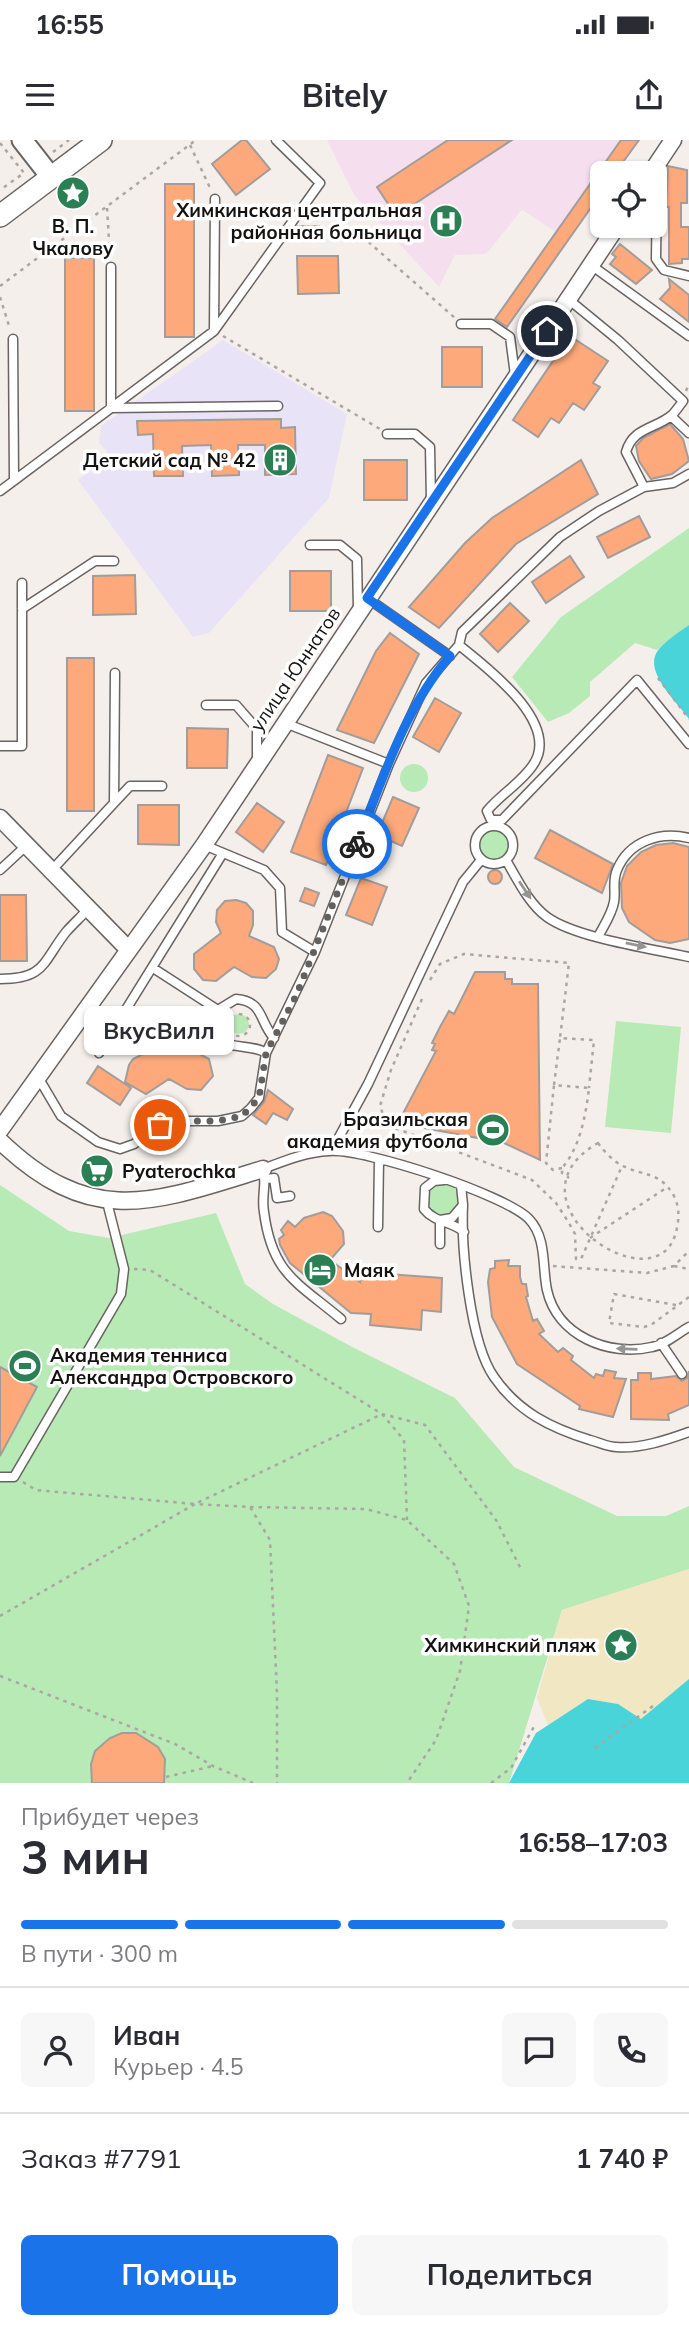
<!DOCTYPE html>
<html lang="ru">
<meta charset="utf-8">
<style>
body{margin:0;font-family:Mulish,sans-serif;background:#f7f7f7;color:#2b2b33;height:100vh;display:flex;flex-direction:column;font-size:26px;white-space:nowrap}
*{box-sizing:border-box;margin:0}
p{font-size:23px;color:#7c7c81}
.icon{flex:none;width:38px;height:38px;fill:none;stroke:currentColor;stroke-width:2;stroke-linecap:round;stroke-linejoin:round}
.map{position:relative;height:1643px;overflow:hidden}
.drawer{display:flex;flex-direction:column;background:#fff;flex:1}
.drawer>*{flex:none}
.buttons{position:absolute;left:590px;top:21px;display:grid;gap:14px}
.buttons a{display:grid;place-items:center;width:77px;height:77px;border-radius:10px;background:#fff;box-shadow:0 2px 5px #0004;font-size:35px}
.pin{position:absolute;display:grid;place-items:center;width:60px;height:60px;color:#fff;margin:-30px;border:4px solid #fff;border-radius:50%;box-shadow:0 2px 7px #0007}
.courier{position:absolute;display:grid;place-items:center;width:70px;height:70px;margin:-35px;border:5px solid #1a73e8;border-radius:50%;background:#fff;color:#222;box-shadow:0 2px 9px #0007}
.bubble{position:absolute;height:49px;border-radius:10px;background:#fff;box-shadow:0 2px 5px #0004;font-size:23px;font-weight:700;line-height:49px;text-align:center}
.overview em{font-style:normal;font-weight:700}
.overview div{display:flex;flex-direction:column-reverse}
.overview{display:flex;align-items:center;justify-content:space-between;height:119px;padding:0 21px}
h1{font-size:46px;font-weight:700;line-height:52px}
.bar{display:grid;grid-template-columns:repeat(4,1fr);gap:10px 7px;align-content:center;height:84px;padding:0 21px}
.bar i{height:9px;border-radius:5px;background:#e1e1e2}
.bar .on{background:#1a73e8}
.bar p{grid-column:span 4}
.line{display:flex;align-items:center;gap:18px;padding:0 21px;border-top:2px solid #e1e1e2}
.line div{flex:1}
.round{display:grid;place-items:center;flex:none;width:74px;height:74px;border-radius:10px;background:#f7f7f7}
.button{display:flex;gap:14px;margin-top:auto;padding:14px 21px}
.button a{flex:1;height:80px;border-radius:10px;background:#1a73e8;color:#fff;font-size:28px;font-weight:700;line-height:80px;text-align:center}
.button a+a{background:#f7f7f7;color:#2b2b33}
.status{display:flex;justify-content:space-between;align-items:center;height:49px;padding:0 35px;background:#fff;direction:ltr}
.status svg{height:19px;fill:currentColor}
header{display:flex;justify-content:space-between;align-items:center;height:91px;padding:0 21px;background:#fff;font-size:32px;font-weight:700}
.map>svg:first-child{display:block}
.education{fill:#e9e3f8}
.medical{fill:#f5dfee}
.green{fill:#b8eab5}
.sand{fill:#f1e7c2}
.water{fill:#49d4d9}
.building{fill:#fda97b;stroke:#a29d9a;stroke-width:2}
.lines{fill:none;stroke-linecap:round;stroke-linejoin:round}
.service-casing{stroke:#696462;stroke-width:11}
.minor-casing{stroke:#696462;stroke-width:19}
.tertiary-casing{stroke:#696462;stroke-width:23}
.secondary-casing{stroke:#696462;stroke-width:24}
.path{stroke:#aaa6a3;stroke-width:2.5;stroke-dasharray:3.5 5;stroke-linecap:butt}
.service{stroke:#fff;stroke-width:8}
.minor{stroke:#fff;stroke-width:16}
.tertiary{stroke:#fff;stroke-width:19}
.secondary{stroke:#fff;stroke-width:21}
.oneway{fill:#969594}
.done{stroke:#63605e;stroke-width:7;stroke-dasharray:0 12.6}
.route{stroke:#1a73e8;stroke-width:9}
.labels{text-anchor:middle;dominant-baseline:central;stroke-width:7;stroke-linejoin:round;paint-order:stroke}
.poi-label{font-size:19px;font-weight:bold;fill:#151312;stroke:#fff;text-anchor:end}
.street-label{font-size:19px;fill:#151312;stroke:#fff}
</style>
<div class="status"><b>16:55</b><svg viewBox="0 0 49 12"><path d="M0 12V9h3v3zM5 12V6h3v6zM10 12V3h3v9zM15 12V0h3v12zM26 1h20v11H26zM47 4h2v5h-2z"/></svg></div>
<header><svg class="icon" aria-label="menu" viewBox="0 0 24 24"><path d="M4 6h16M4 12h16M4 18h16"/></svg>Bitely<svg class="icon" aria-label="share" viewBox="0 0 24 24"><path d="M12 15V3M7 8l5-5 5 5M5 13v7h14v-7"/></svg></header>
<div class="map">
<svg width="689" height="1643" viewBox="0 0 689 1643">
<rect width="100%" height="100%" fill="#f5efec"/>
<path class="education" d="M223 200 347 274 329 358 209 493 193 497 78 340 110 315 99 303 101 286Z"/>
<path class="medical" d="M327 0H621L556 92 522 70 486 114 455 115 439 147 354 55Z"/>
<path class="green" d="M689 388V485L657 510 635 503 590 542V556L569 573 548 582 512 537 561 477Z
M400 638a14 14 0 1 1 28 0a14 14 0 1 1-28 0Z
M478 705a16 16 0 1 1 32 0a16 16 0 1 1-32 0Z
M229 884a10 10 0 1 1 20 0a10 10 0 1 1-20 0Z
M616 881 681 887 671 993 605 987Z
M427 1059a16 16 0 1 1 32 0a16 16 0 1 1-32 0Z
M0 1045 69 1091 109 1098 216 1073 245 1144 273 1164 356 1209 455 1258 514 1327 617 1376H666L689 1366V1429L562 1470 509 1643H0Z"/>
<path class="sand" d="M689 1429V1539L641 1579 618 1564 588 1559 548 1585 537 1558 562 1470Z"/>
<path class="water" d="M689 485V579C677 562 641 530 659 509 667 500 679 492 689 485Z
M689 1539V1643H509L536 1593 588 1559 618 1564 641 1579Z"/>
<path class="building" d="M242 0H246L270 29 236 55 212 24Z
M448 0H512L396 76 377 47Z
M621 0H639L615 33H602V52L507 187 495 179Z
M668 26 687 30V63H681V87H689V119H682V123L669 124V67H666Z
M165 44H194V197H165Z
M620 104 652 130 636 144 610 124 616 117 612 114Z
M297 116H338L339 153 298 154Z
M65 118H94V271H65Z
M669 139 689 155V182L660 159 670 148Z
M570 196 608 221 593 243 600 247 584 270 573 263 559 283 551 278 538 297 513 280Z
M442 207H482V247H442Z
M281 279V288L295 287 296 334 265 335V305H238L239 335 212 336 211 305 182 306 183 336H154L153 294 138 295 137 281Z
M670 284 683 299 689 321 672 334 651 339 639 321 636 306 643 298Z
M364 320H407V360H364Z
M581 320 598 354 516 404 439 488 409 467 465 403 492 378Z
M639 376 650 397 608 418 597 397Z
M570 416 584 437 546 463 532 442Z
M290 431H331V471H290Z
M135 435 136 474 93 475V436Z
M510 463 529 481 498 512 480 494Z
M390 493 419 514 374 603 337 590 376 511Z
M67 518H94V671H67Z
M435 558 461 573 439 612 413 597Z
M187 588 228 589 227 628H187Z
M328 615 363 628 326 725 291 712Z
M393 657 419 668 402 706 377 695Z
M257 663 284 682 263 712 236 692Z
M138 665H179V705L138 704Z
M550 690 613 724 602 753 535 718Z
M673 703 689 707V799L670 803 655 800 629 782 622 768 621 743 627 726 641 712 656 705Z
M488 737a7 7 0 1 1 14 0a7 7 0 1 1-14 0Z
M361 738 387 747 372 785 346 775Z
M305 748 319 753 314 766 300 761Z
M0 755H26L27 821H0Z
M236 760 246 763 253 771V785L249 796 274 807 279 819 276 829 266 838 252 837 234 827 216 841 203 840 194 829V814L221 793 216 782 217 770 225 761Z
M475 832H505V839H512V844H538L540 1020 504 1003 398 983 436 911 432 910 435 904 432 903 440 887 449 871 454 874Z
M170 871 186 879 189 892 184 906 209 919 213 936 201 950 187 949 169 939 146 954 125 942 129 925 133 919 157 907 151 885 156 877Z
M98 926 131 948 120 965 87 943Z
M268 950 293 969 287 980 273 973 266 984 253 975 264 962Z
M323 1072 332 1076 343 1091 344 1104 330 1120 360 1142V1132L442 1138 441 1172 422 1170 421 1190 370 1185 371 1174 351 1173 290 1123 280 1105 279 1099 284 1095 281 1090 288 1081 295 1087 304 1078Z
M509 1120 508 1126H520V1137L522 1144H526L528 1156 526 1157 533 1181 537 1179 544 1191 539 1194 558 1212 563 1208 573 1216 571 1220 594 1238 596 1234 603 1236 605 1230 616 1232 614 1238 626 1239 613 1277 579 1269 580 1266 517 1224 492 1177 488 1142 490 1129 495 1128V1121Z
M0 1227 37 1247 0 1316Z
M689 1231V1265L668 1274 669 1280 631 1279V1240H638V1233H651V1239L676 1236 682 1241 688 1237Z
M122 1593H136L158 1607 165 1619 164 1643H92L91 1624 95 1611 110 1598Z"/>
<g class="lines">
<defs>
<path id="service" d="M657 48 656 119 664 130 689 136
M286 91H319
M591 125 689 196
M111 127V268L278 266
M568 159 618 200 683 261C680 265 676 271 672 275 656 289 633 287 626 312L644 347 673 343 689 334
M461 184H491L510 197 515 235
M214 191 320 43 276 0
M13 199 14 340
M671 276 689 293
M387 294H415L430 307 431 361
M0 351 214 191 215 59
M310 405H340L357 419 358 469
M367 458 450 516
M22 469 95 421H114
M459 505C486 527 562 583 533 625 522 642 500 655 487 671L491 680H502L637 540 689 604
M206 565H236L257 589V622
M285 583 389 624
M0 606H22V443
M114 663 130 646H162
M475 705a19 19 0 1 1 38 0a19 19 0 1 1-38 0Z
M204 705 264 730 280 748 282 792 315 812
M506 720C517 739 529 764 547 777 576 798 653 809 689 817
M0 730 27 705
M52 730 114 663 115 533
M598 797C603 787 612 774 614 762 616 752 612 741 617 730 629 701 660 691 689 698
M153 828 218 870
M0 839C45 839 42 823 66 792 73 784 82 776 89 768
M99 913 223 713
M266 913C248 900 199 917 218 870L236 859C264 861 259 882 274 898
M38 937 61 976 98 1002 120 1009 134 1004 160 985 179 981H218L242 976 251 968 259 958 266 913 315 812 389 624 426 543 459 505 462 492 560 397 599 371 644 347
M332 1010 368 944 463 742 481 720
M266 1039 274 1038 277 1058 290 1056
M444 1040 434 1041 425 1048 424 1069C435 1083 452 1081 464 1092
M463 1065C461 1107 470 1203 494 1237 518 1272 551 1288 590 1300 598 1302 608 1307 616 1307 640 1309 667 1300 689 1292
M378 1087 379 1019
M440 1104V1080L452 1078 463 1065 461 1045
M341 1179C297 1142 272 1134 264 1072 261 1057 267 1044 263 1029 284 1021 306 1012 329 1011 364 1008 506 1055 529 1079 547 1098 542 1127 547 1150 557 1196 609 1217 652 1207 665 1205 678 1193 689 1187
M661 1203 682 1234
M0 1337H14L121 1154 124 1129 107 1062"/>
<path id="minor" d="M651 33 673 0
M0 678 129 810
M0 990 204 705 617 86
M0 1001C92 1089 153 1063 263 1029"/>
<path id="tertiary" d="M22 0 51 37"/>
<path id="secondary" d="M0 76 101 0"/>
</defs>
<use href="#service" class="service-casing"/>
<use href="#minor" class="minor-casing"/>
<use href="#tertiary" class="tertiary-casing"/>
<use href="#secondary" class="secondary-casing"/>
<path class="path" d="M0 3 24 33 0 50
M190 5 211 50
M53 12 69 0
M107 68 110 117
M330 91H356L455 178
M0 146 196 0
M0 157 10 189
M223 196 380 289
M686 251 689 244
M658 538 689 579
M430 840 440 824 464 814 569 823 560 898
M422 859 391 930 380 966 387 985 532 1040 556 1063 569 1083 575 1094 576 1119H581L622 1026
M228 885a11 11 0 1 1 22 0a11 11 0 1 1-22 0Z
M554 945 560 898 594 900 589 948
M598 1003C604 1011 612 1020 621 1025 643 1037 659 1030 674 1056 680 1068 679 1080 676 1092 657 1169 497 1061 598 1003Z
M562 1028 553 1030 546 1023 554 945 589 948C586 974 580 1008 562 1028V1033L569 1038
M590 1098 666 1048
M553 1126 647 1133 674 1126 689 1111
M674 1126 689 1129
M134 1129 150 1130 382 1274 425 1285 496 1380 521 1429
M676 1165 614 1154 609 1183 644 1187 651 1185 689 1157
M23 1342 36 1350 195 1364 382 1274 404 1300 407 1380
M250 1367 366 1369 407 1380 454 1424 469 1466 460 1531 436 1600 407 1643
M0 1476 195 1364 250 1367 270 1400 277 1554V1643
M0 1536 175 1604 213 1626 253 1643
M595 1608 653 1566
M166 1637 213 1626
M491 1643 511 1628 536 1583"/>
<use href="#service" class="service"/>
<use href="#minor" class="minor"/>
<use href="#tertiary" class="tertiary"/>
<use href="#secondary" class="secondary"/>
</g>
<defs><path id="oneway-solid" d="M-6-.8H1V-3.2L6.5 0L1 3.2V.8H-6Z" transform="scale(1.75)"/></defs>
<g class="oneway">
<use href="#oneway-solid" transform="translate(525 750) rotate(56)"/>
<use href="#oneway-solid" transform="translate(636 805) rotate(12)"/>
<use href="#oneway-solid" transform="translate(627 1209) rotate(-178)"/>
</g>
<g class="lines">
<path class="done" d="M160 985 179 981H218L242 976 259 958 266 913 296 856 357 704"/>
<path class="route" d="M357 704C383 639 404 569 450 516L367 458 547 191"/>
</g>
<defs>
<symbol id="sight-disc" viewBox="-11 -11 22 22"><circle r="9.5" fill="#2a8054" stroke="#fff"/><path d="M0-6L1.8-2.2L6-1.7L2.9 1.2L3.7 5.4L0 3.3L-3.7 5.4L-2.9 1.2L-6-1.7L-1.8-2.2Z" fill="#fff"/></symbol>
<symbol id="hospital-disc" viewBox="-11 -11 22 22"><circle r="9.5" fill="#2a8054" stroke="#fff"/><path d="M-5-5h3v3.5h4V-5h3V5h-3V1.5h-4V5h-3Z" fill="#fff"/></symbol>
<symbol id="building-disc" viewBox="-11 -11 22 22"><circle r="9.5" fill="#2a8054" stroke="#fff"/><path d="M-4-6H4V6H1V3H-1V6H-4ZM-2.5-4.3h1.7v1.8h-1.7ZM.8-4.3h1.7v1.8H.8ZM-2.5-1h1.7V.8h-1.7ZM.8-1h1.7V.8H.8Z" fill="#fff"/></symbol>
<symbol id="stadium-disc" viewBox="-11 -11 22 22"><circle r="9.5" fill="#2a8054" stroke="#fff"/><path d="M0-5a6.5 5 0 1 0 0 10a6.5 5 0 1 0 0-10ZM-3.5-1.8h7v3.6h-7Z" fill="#fff"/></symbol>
<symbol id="supermarket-disc" viewBox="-11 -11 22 22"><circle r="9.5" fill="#2a8054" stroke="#fff"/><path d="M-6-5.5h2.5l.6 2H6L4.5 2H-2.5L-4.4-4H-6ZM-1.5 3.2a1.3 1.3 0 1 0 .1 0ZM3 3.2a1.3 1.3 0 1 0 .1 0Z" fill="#fff"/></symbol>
<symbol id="hotel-disc" viewBox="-11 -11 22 22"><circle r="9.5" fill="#2a8054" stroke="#fff"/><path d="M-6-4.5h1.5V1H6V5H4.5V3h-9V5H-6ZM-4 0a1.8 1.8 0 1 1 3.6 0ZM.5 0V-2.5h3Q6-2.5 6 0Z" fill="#fff"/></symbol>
</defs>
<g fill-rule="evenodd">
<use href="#sight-disc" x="54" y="34" width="38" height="38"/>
<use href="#hospital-disc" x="427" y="62" width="38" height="38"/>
<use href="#building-disc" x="261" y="301" width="38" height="38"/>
<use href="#stadium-disc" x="474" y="971" width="38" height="38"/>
<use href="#supermarket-disc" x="78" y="1012" width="38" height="38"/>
<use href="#hotel-disc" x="301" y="1111" width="38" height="38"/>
<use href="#stadium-disc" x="6" y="1207" width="38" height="38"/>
<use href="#sight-disc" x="602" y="1486" width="38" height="38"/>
</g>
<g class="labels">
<g class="poi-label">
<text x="422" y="70">Химкинская центральная<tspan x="422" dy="22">районная больница</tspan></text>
<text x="73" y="86" text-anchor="middle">В. П.<tspan x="73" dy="22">Чкалову</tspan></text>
<text x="256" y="320">Детский сад № 42</text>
<text x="468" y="979">Бразильская<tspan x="468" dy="22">академия футбола</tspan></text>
<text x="122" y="1031" text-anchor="start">Pyaterochka</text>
<text x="344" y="1130" text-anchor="start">Маяк</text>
<text x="50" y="1215" text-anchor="start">Академия тенниса<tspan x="50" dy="22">Александра Островского</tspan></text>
<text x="596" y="1505">Химкинский пляж</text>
</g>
<g class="street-label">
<text transform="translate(295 529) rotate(-56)">улица Юннатов</text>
</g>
</g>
</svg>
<div class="buttons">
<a><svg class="icon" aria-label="locate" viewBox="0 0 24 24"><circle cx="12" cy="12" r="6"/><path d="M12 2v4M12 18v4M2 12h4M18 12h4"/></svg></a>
</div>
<div class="pin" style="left:160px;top:985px;background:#ea580c"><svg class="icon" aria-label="bag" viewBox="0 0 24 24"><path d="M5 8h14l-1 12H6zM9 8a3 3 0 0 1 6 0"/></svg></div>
<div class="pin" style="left:547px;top:191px;background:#1f2937"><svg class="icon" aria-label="home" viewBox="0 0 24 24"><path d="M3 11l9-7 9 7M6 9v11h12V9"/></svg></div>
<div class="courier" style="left:357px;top:704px"><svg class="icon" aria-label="bike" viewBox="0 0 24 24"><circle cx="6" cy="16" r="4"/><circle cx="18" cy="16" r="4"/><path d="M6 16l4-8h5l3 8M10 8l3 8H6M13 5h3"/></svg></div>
<div class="bubble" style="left:84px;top:866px;width:150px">ВкусВилл</div>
</div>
<section class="drawer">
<div class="overview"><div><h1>3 мин</h1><p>Прибудет через</p></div><em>16:58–17:03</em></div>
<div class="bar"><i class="on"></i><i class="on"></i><i class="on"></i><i></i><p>В пути · 300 m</p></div>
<div class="line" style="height:126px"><a class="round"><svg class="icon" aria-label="person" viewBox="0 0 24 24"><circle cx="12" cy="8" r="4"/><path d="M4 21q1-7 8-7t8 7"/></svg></a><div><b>Иван</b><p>Курьер · 4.5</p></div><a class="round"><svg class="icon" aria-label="chat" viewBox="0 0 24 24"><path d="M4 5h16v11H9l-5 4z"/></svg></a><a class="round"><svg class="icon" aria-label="phone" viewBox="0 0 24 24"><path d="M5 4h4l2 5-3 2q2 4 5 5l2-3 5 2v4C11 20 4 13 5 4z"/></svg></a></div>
<div class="line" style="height:91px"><div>Заказ #7791</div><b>1 740 ₽</b></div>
<div class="button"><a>Помощь</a><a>Поделиться</a></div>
</section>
